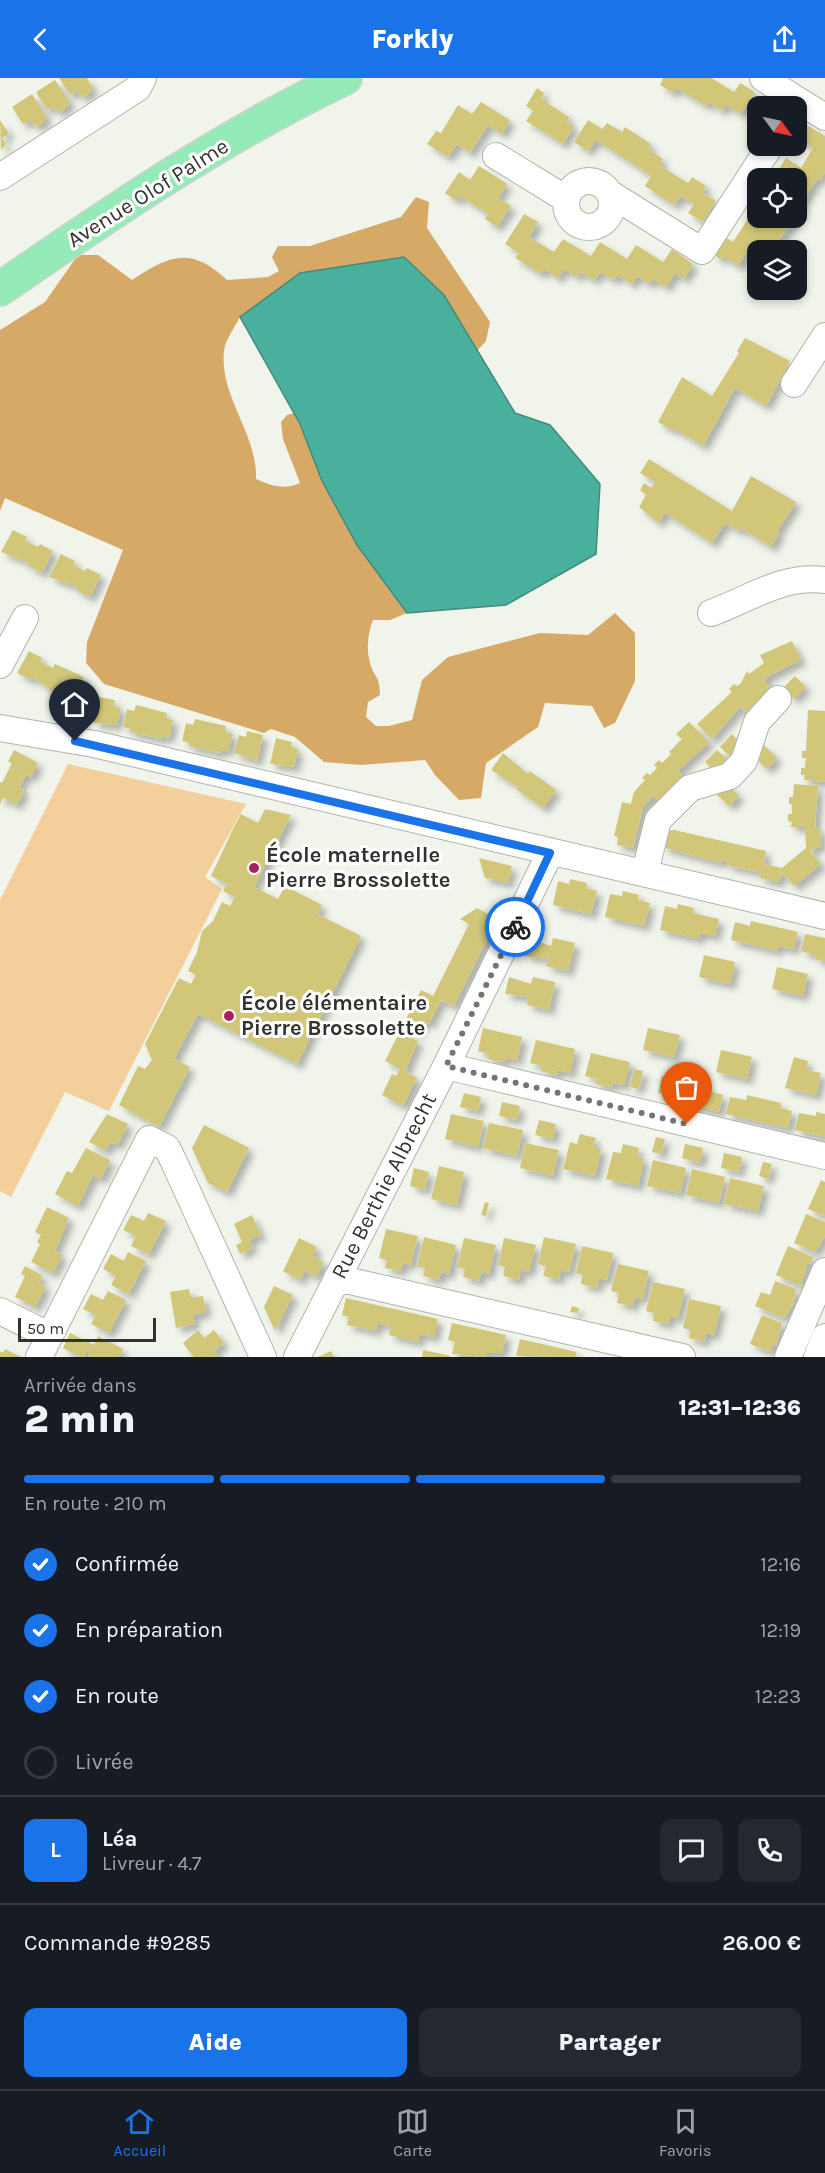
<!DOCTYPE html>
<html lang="fr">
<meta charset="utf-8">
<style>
body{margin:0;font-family:Karla,sans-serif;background:#242831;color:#f1f3f6;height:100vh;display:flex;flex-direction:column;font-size:22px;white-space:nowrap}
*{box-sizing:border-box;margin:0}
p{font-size:20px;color:#9ea1a6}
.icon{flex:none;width:33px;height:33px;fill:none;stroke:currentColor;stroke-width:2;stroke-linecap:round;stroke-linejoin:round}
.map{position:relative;height:1279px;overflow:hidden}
.panel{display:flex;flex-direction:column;background:#171b24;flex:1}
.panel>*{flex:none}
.needle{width:39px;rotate:123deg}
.tools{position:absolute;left:747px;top:18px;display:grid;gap:12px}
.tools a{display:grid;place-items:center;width:60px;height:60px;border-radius:12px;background:#171b24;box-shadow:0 3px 9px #0003;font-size:30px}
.scale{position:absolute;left:18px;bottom:15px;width:138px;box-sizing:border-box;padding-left:6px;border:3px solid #31332f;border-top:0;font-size:16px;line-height:21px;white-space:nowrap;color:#31332f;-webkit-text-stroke:4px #fff;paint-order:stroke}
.pin{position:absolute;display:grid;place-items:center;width:51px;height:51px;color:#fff;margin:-62px -26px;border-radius:50% 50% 50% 0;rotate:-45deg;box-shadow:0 0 6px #0007}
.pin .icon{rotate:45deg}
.courier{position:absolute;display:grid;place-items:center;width:60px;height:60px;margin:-30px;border:4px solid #1a73e8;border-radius:50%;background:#fff;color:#222;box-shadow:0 2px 8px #0007}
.headline em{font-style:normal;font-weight:800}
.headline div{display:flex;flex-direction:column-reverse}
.headline{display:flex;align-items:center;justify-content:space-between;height:102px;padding:0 24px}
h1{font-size:39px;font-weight:800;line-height:45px}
.bar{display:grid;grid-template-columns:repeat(4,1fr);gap:9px 6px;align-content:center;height:72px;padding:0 24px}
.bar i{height:8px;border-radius:4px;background:#363941}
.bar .selected{background:#1a73e8}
.bar p{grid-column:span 4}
.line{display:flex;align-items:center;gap:15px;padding:0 24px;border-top:2px solid #363941}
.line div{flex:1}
.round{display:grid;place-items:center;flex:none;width:63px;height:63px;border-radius:12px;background:#242831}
ol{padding:0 24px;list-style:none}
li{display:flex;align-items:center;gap:18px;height:66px}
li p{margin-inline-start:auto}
li .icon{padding:6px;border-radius:50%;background:#1a73e8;color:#fff;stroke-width:4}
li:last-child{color:#9ea1a6}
li i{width:33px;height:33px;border:3px solid #363941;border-radius:50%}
.cta{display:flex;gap:12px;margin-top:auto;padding:12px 24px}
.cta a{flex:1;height:69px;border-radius:12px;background:#1a73e8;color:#fff;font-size:24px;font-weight:800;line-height:69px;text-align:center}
.cta a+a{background:#242831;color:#f1f3f6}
header{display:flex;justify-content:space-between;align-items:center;height:78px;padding:0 24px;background:#1a73e8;color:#fff;font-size:27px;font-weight:800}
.dock{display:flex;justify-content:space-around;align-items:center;height:84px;border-top:2px solid #363941;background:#171b24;font-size:16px;color:#9ea1a6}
.dock a{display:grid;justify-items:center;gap:3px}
.dock .selected{color:#1a73e8}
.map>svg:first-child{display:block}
.green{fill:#f3cf9c}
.forest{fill:#d7a966}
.water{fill:#49b09d;stroke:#428a7c;stroke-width:1.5}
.building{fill:#d2c779;filter:url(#shadow)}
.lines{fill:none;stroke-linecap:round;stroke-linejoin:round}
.minor-casing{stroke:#b0b4ab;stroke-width:28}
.major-casing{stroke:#d2d2d1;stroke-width:36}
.minor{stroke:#fff;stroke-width:26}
.major{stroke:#95ebb7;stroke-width:33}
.done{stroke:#747771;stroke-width:6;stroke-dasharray:0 10.8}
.route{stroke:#1a73e8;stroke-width:8}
.poi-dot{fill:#aa1f61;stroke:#fff;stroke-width:2}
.labels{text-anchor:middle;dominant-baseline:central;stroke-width:6;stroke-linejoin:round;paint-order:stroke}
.street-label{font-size:22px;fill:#31332f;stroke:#fff}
.poi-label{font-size:22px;font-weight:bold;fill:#31332f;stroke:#fff;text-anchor:start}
</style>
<header><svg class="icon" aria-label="back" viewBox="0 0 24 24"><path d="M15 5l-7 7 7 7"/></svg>Forkly<svg class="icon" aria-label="share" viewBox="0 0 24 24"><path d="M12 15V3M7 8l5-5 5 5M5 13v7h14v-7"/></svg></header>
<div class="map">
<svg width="825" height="1279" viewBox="0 0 825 1279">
<defs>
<filter id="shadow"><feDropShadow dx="5.5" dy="5.5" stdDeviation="3" flood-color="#0004"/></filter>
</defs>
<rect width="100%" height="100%" fill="#f0f4eb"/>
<path class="green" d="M68 686 246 726 205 799 222 811 109 1033 65 1014 11 1119 0 1113V822Z"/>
<path class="forest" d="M416 119 429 124 427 150 490 244 486 263 477 273 444 217 240 239C235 249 225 262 224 273 219 318 258 357 256 401 271 408 285 412 300 405L283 361 281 344 287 337 294 335 358 468 407 535 390 542H373C368 554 366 571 370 585 374 600 380 597 380 617L368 624 366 639 376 648H389L412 642 422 602 448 579 540 555 588 557 615 535 635 555V603L615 645 604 650 592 628 545 625 538 649 486 685 481 720 459 722 435 697 425 682 361 687 324 684 295 659 271 651 264 655 104 606 86 585 87 564 123 472 5 420 0 433V252L45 224 78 177H98L132 202C170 177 191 168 227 202L268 199 279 193 272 179 278 168H310L401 139Z"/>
<path class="water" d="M404 179 444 217 515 335 550 347 600 406 596 476 506 527 407 535 357 467 322 403 300 346 240 239 300 195Z"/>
<path class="building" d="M59 0H87L93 11 85 19 83 17 80 19 77 13 70 17Z
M663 0H711L734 14 740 5 755 14 741 36 726 27 722 33 709 24 706 28 677 10 673 15 660 7Z
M55 2 70 25 62 34 60 32 57 34 53 28 47 32 36 14Z
M537 10 544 15 541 21 569 39 567 44 574 48 563 66 526 43 533 33 526 28Z
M32 16 47 40 38 49 36 46 34 48 30 42 23 46 12 29Z
M481 24 510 42 502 56 488 47 470 75 457 66 448 79 427 66 436 53 441 55 458 27 472 36Z
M0 42 9 56 2 60 6 66 1 72Z
M588 42 602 51 607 45 622 54 625 49 651 66 648 71 663 81 659 87 688 105 692 99 706 108 703 115 716 123 703 144 688 135 694 126 681 118 674 127 645 108 651 98 596 62 588 73 574 64Z
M807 47 825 58V94L820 102 817 101 800 128 803 130 796 139V100H773L786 80 801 90 813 70 798 60Z
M479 88 507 106 498 120 511 128 497 149 485 141 488 136 460 118 457 123 445 115 459 94 470 102Z
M758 125V140H796L774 169 780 172H758V179L748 173 738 188 723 178 721 182 712 175 723 158 733 164Z
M524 136 538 144 529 159 554 174 563 161 591 178 600 164 627 181 636 167 663 184 672 171 693 186 684 201 675 195 666 209 653 201 649 206 637 198 632 206 617 197 613 202 600 194 594 202 580 194 577 199 564 191 558 200 544 191 541 196 515 180 519 175 505 166Z
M745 260 790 283 766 328 735 310 703 368 673 350 672 352 658 344 682 299 712 318 739 275 737 273Z
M649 381 732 433 751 398 796 424 777 454 779 456 771 469 740 450 739 453 725 445 712 465 665 435 658 445 639 429 646 417 640 412 644 405 651 410 655 404 640 395Z
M13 452 27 459 25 463 38 469 40 466 53 473 42 495 28 488 29 485 1 474Z
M61 476 75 483 73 487 85 493 87 490 101 497 90 519 76 512 77 509 49 499Z
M792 563 801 582 770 597 764 603 770 609 746 634 740 629 712 661 697 646 732 614 729 611 734 606 737 608 741 605 747 593 749 596 764 585 760 577Z
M29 573 42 580 40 584 53 590 55 586 84 599 81 604 88 607 80 624 73 620 72 623 57 616 66 597 56 615 32 599 31 602 17 595Z
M795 598 806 609 794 621 783 610Z
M99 619 115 622 113 628 121 630 117 647 93 645Z
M136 627 167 635 166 640 173 642 169 660 162 658 161 661 157 660 130 654 131 651 123 649 127 631 134 633Z
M808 632 825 633V704L804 702 805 697H801V690H805L806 680H802V673H806Z
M195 641 226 648 225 654 233 656 228 673 221 672 220 675 189 668 190 665 182 663 186 645 193 647Z
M689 644 709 664 678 693 683 698 658 723 653 718 643 729 633 770 617 767 618 759 614 758 622 724 631 726 634 714 645 702 642 700 647 695 650 697 657 690 654 687 659 682 662 685 671 676 669 674 682 661 676 656Z
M247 653 263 657 257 683 234 675 239 657 246 659Z
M732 656 743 667 731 679 720 669Z
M276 660 292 664 291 669 298 671 294 689 270 686Z
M764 667 777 680 767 691 754 678Z
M14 672 38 685 31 699 26 697 19 710 24 712 17 727 3 720 0 726V704L2 705 12 685 8 684Z
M717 672 728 682 715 695 705 684Z
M503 675 528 696 530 693 556 712 543 730 516 711 518 709 491 692Z
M727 705 739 718 729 728 716 716Z
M794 706 818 708 815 750H820L821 768 810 772 821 786 794 808 783 795 778 804 760 800 761 795 727 787 728 784 721 782 720 785 662 769 666 753 674 752 766 773 764 786 782 790 806 770 805 749H791L792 744 788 743V736H792V726H789V719H793Z
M265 731 291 737 254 809 278 821 285 808 322 827 317 836 361 858 297 986 198 936 174 981 190 989 159 1049 119 1027 138 988 145 991 152 982 145 966 179 900 191 906 196 897 188 893 197 874 202 853 213 843 222 824 230 828 235 819 223 813 227 806 211 798 233 751 241 736 258 745Z
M479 780 512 788 508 805 485 800Z
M570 801 587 805 586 810 597 813 591 836 553 827 558 803 569 806Z
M623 813 639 817 638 822 650 825 644 848 605 839 610 816 622 818Z
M678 826 694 830 693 835 719 841 715 858 700 855 699 861 660 852 665 828 677 831Z
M477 830 497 841 454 928 441 922 429 946 424 943 417 955 403 947 421 912 433 918 469 846 460 841Z
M751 843 798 854 794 871 778 868 777 873 731 862 735 844 750 848Z
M805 856 825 860V884L815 881 816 877 801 873Z
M528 860 551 868 553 860 575 865 568 893 546 888 548 881 525 878Z
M704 877 735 884 730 906 699 899Z
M777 889 808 896 803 918 772 911Z
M509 899 531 906 533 899 555 904 549 932 527 927 528 919 505 916Z
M483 950 522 959 517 982 506 980 504 984 496 983 488 981 489 976 478 973Z
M648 950 680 957 674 979 643 972Z
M400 953 418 963 405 993 417 1000 403 1028 382 1017 392 996 396 998 400 991 385 983Z
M536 962 575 971 570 995 558 992 557 997 541 993 542 988 530 985Z
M721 972 752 979 747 1001 716 994Z
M591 975 630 984 624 1007 613 1005 612 1009 595 1006 597 1001 585 998Z
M794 979 808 983 806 992 821 995 816 1017 785 1010Z
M634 991 643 993 639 1011 630 1009Z
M662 998 709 1009 708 1013 723 1017 719 1034 672 1023 674 1019 658 1015Z
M464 1015 481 1019 478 1033 460 1029Z
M747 1017 781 1025 780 1030 792 1033 788 1050 726 1036 730 1019 746 1022Z
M502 1024 520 1028 517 1042 499 1038Z
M816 1034 825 1036V1059L795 1052 799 1035 816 1038Z
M107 1036 128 1046 117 1067 110 1064 106 1073 89 1064Z
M451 1036 484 1043 478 1069 445 1061Z
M539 1042 556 1046 553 1061 535 1057Z
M489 1045 523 1052 517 1078 483 1070Z
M204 1047 249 1070 227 1114 208 1105 192 1070Z
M580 1056 596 1060 593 1069 601 1071 595 1098 563 1091 570 1064 577 1066Z
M656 1059 665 1061 661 1076 652 1074Z
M525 1065 559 1072 553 1098 520 1090Z
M623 1066 639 1070 637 1079 644 1081 638 1108 606 1101 613 1074 621 1075Z
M685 1066 703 1070 700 1085 682 1080Z
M86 1070 110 1082 101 1101 93 1097 78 1128 55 1116 67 1093 72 1095Z
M724 1075 742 1079 739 1094 721 1090Z
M653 1082 686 1090 680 1115 647 1108Z
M763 1084 772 1086 768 1101 759 1098Z
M439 1088 464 1094 457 1127 431 1121Z
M414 1090 429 1094 425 1112 410 1108Z
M692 1091 725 1099 719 1125 686 1117Z
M730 1100 764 1108 758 1133 724 1126Z
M821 1102 825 1104V1138L808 1131Z
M485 1124 489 1125 486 1138 481 1137Z
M47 1129 69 1140 55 1173 62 1177 53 1195 31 1184 40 1166 37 1164 41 1157 35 1154Z
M148 1135 166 1143 149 1176 131 1168 136 1158 123 1152 131 1137 144 1143Z
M806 1136 825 1144V1158L815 1174 794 1165Z
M252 1137 261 1157 249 1162 253 1170 240 1176 236 1167 242 1164 234 1146Z
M386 1151 418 1158 411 1187 403 1185 401 1193 385 1190 387 1182 379 1180Z
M424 1159 456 1167 449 1196 441 1194 439 1202 423 1198 425 1190 417 1189Z
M544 1159 576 1166 569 1194 561 1192 559 1201 543 1198 546 1188 538 1186Z
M299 1160 317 1169 313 1178 324 1184 316 1199 305 1193 300 1202 283 1193Z
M464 1160 496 1167 489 1196 481 1194 479 1203 463 1199 465 1191 457 1189Z
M504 1160 536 1167 529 1194 521 1192 519 1202 503 1198 505 1189 498 1187Z
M582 1168 613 1175 607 1202 599 1200 597 1210 581 1206 583 1197 576 1195Z
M788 1168 813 1179 810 1186 807 1185 801 1208 776 1197Z
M128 1174 146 1183 129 1216 111 1207 116 1198 103 1191 111 1176 124 1183Z
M618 1186 649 1193 643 1221 635 1219 633 1228 617 1225 619 1215 611 1213Z
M25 1188 42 1197 39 1205 46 1208 35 1229 15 1219 25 1198 21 1196Z
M775 1203 796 1211 793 1227 784 1240 755 1228 761 1214 770 1217Z
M653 1204 685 1211 678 1240 670 1238 669 1246 653 1243 654 1235 646 1233Z
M274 1208 293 1217 275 1253 264 1229Z
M189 1211 191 1220 203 1218 206 1234 193 1237 195 1246 176 1250 170 1214Z
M108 1213 126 1222 109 1255 91 1246 96 1237 83 1231 91 1216 103 1222Z
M346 1220 438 1241 434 1259 420 1256 418 1264 389 1257 391 1249 385 1247 378 1245 376 1253 347 1247 349 1239 342 1237Z
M689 1221 721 1228 714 1257 706 1255 704 1264 689 1260 690 1252 683 1250Z
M572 1228 579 1230 578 1235 570 1234Z
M762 1237 782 1245 776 1268 773 1267 770 1274 750 1266Z
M452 1245 506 1257 502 1275H487L486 1279 452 1276 455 1264 448 1262Z
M198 1252 204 1260 214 1252 224 1265 214 1273 219 1279H194L183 1265Z
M70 1255 94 1267 98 1258 123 1271 119 1279H88L90 1274 87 1273 84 1279H81L63 1270Z
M520 1261 577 1274 575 1279 516 1278Z
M5 1271 21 1279H0V1273L3 1275Z
M423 1272 451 1278 450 1279H422Z
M331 1273 334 1279H318Z"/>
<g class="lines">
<defs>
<path id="minor" d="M763 0 799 23
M795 28 799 23 825 39
M496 78 566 121
M0 99 138 10 143 0
M566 126a23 23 0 1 1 46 0a23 23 0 1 1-46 0Z
M609 115 702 173 770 68
M794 306 825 258
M711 535C750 521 781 497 825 502
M0 587 25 540
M0 650 94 666 825 838
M645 794 658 742 690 710 730 698 744 683 757 644 778 621
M446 988 825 1078
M337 1200 682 1279
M0 1233 50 1258
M39 1279 149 1061 167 1070 174 1084 263 1279
M297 1279 446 988 550 775
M788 1279 825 1193
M817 1279 825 1259"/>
<path id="major" d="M0 211C110 135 223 58 345 0"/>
</defs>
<use href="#minor" class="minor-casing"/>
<use href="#major" class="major-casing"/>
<use href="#minor" class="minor"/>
<use href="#major" class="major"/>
</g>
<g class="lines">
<path class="done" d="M515 849 446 988 687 1046"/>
<path class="route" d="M75 663 550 775 515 849"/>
</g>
<g class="poi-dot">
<circle cx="254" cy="790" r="6"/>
<circle cx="229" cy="938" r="6"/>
</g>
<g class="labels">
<g class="street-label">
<text transform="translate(148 115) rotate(-32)">Avenue Olof Palme</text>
<text transform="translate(384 1108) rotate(-63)">Rue Berthie Albrecht</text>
</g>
<g class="poi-label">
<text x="266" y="777">École maternelle<tspan x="266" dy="25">Pierre Brossolette</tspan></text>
<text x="241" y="925">École élémentaire<tspan x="241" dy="25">Pierre Brossolette</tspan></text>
</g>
</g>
</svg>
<div class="tools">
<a><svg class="needle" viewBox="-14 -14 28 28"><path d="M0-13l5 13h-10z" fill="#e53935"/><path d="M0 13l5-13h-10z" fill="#9ea1a6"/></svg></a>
<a><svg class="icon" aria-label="locate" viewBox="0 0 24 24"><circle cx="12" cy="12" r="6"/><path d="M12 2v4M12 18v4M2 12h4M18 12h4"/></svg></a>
<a><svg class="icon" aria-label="layers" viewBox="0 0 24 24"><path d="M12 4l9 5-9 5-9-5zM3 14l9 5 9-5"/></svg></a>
</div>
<div class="scale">50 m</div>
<div class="pin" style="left:687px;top:1046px;background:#ea580c"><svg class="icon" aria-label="bag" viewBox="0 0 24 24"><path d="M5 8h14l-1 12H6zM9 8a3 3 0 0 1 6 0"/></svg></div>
<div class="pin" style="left:75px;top:663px;background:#1f2937"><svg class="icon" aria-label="home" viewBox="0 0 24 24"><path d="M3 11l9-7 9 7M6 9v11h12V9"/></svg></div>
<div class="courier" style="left:515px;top:849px"><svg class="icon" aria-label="bike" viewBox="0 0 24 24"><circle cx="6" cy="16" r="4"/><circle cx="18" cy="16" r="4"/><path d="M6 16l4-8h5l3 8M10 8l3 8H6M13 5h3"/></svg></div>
</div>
<section class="panel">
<div class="headline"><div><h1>2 min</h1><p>Arrivée dans</p></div><em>12:31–12:36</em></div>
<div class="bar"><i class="selected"></i><i class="selected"></i><i class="selected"></i><i></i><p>En route · 210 m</p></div>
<ol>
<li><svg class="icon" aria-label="check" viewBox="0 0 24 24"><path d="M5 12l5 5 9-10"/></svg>Confirmée<p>12:16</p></li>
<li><svg class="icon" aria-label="check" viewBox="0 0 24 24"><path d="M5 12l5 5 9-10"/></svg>En préparation<p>12:19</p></li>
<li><svg class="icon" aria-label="check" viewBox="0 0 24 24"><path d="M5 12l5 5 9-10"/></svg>En route<p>12:23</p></li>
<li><i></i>Livrée</li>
</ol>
<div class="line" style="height:108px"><b class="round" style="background:#1a73e8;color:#fff">L</b><div><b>Léa</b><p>Livreur · 4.7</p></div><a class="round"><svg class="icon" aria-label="chat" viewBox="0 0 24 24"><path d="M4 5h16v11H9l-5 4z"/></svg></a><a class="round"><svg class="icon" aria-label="phone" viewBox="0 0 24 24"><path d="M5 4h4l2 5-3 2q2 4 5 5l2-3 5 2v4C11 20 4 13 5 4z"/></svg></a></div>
<div class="line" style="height:78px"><div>Commande #9285</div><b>26.00 €</b></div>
<div class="cta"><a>Aide</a><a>Partager</a></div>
</section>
<nav class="dock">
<a class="selected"><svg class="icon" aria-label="home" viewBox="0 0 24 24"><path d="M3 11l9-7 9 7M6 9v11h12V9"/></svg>Accueil</a>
<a><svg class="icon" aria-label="map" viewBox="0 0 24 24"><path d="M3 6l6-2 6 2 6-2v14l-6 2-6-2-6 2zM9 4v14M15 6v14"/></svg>Carte</a>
<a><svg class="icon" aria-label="saved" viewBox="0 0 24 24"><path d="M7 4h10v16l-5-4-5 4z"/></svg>Favoris</a>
</nav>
